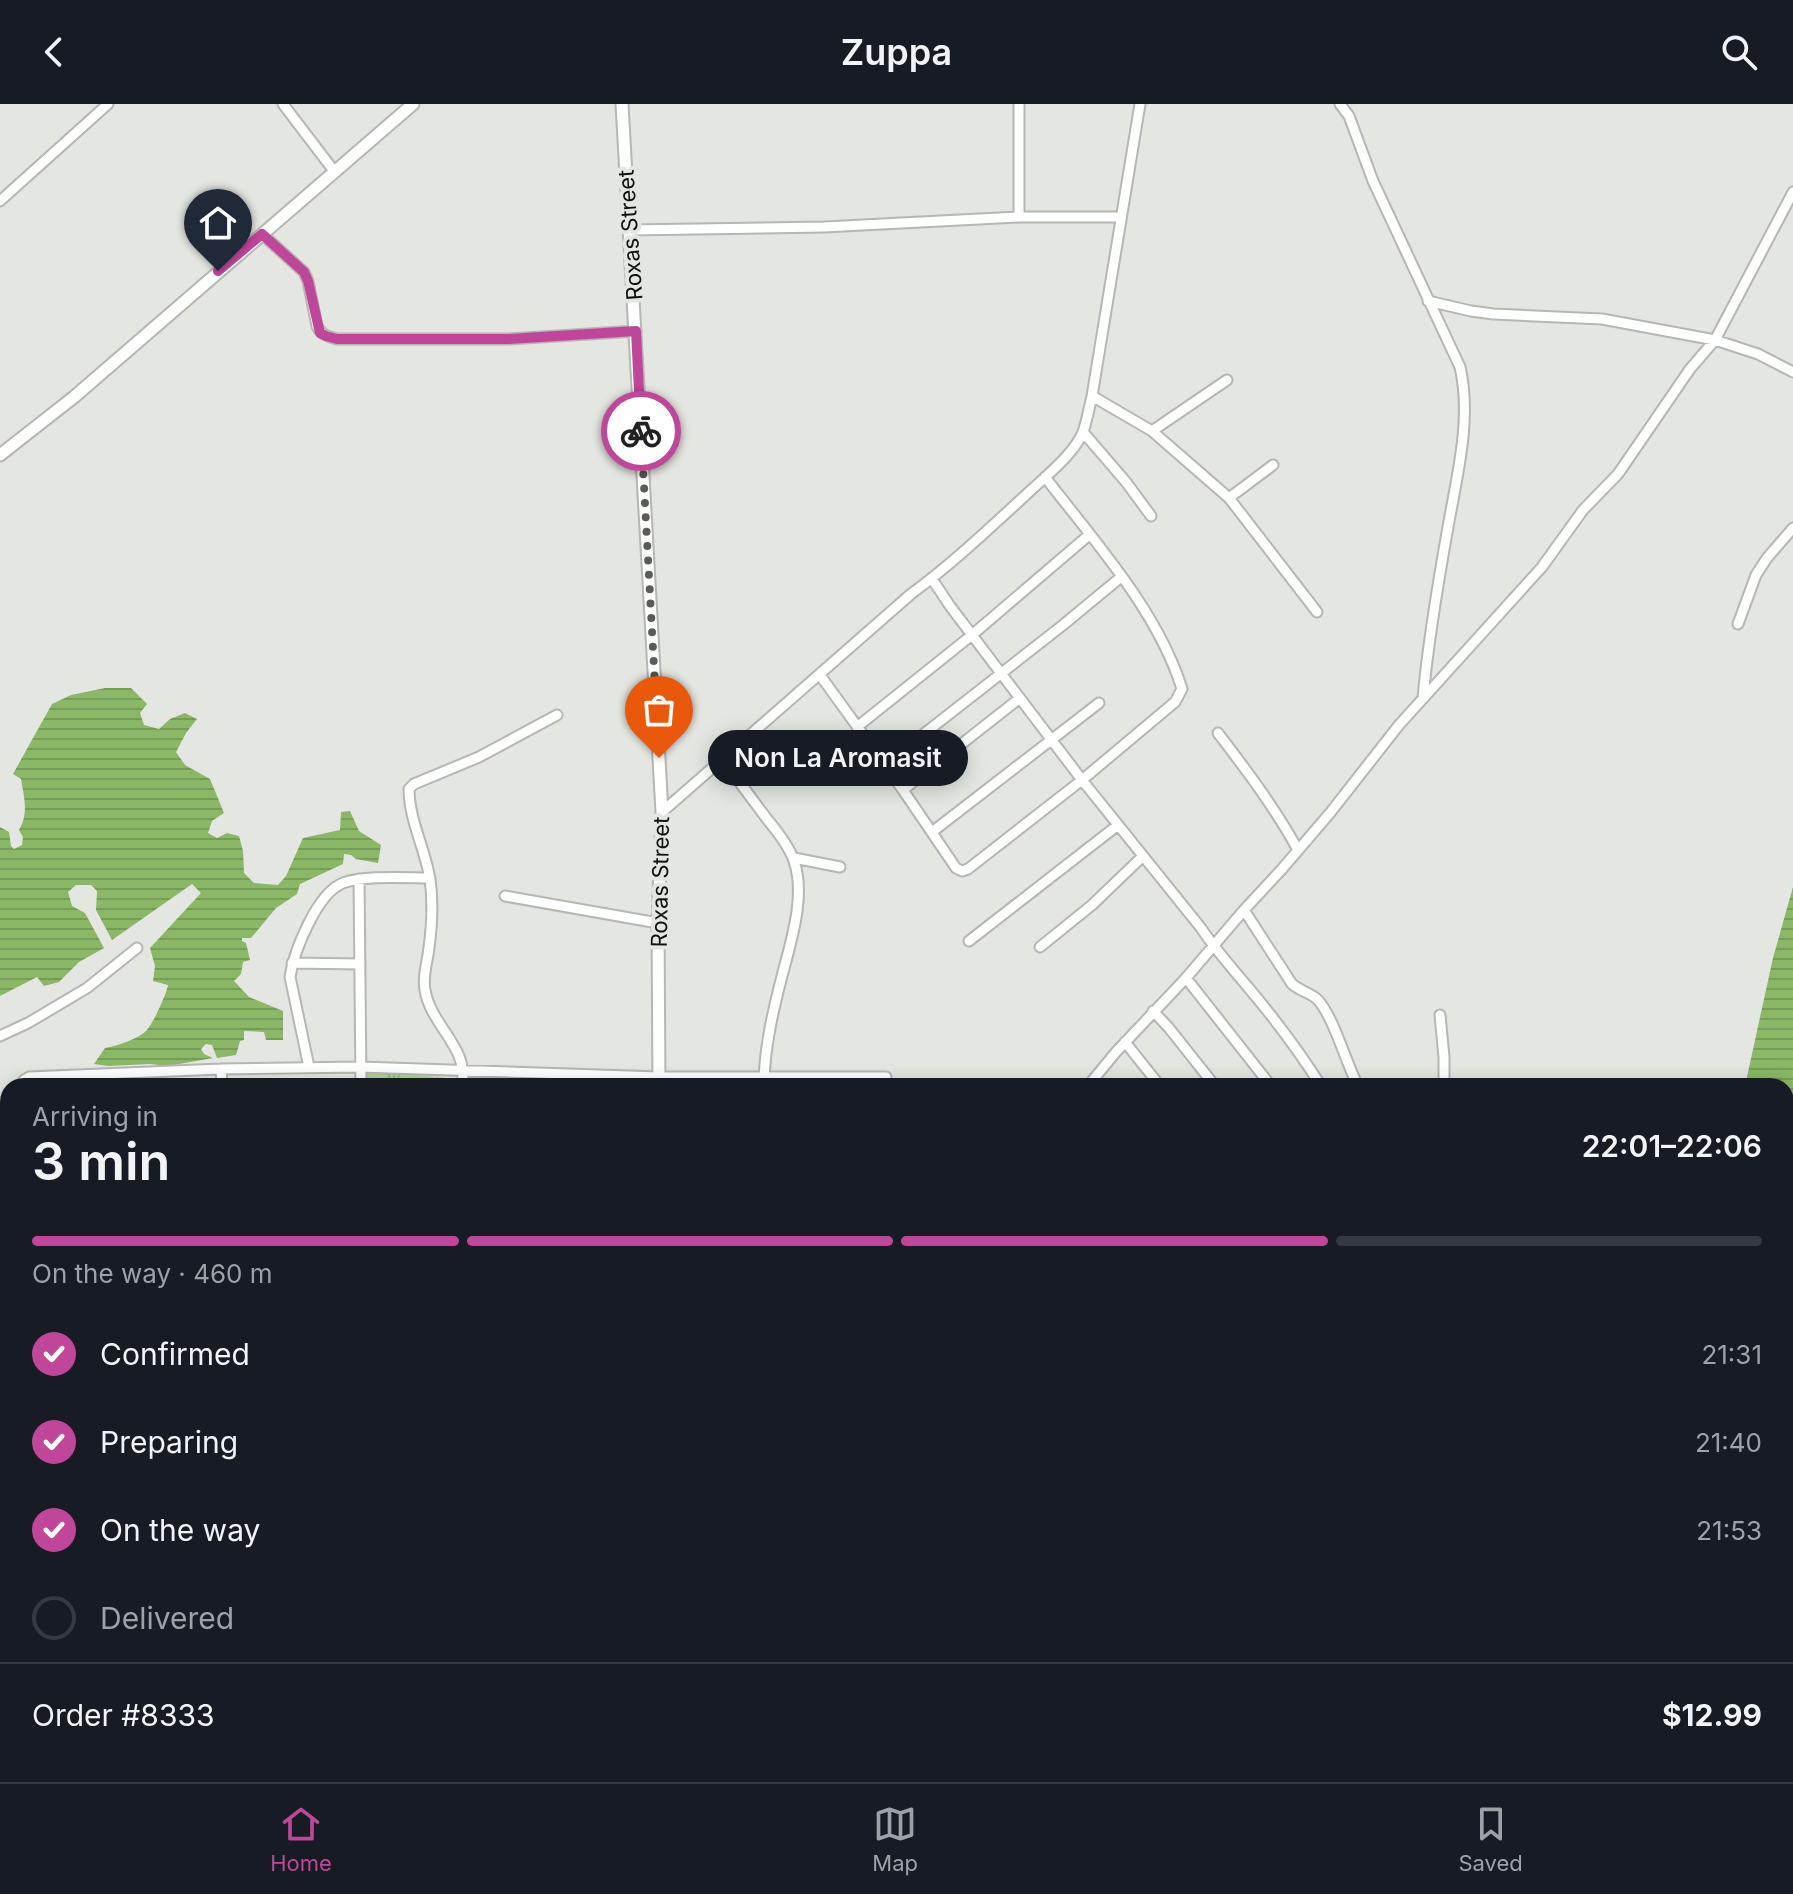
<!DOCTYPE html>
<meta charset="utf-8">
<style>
body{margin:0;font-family:Inter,sans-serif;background:#242831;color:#f1f3f6;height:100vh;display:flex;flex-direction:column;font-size:30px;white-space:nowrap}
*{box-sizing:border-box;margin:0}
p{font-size:26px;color:#9ea1a6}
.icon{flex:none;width:44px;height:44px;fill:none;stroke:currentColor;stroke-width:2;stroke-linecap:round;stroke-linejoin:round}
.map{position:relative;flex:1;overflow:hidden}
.details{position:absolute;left:0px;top:974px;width:1794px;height:704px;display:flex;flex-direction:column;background:#171b24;border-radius:24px 24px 0 0;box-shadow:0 4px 20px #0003}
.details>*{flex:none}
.pin{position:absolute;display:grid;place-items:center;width:68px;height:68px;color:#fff;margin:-82px -34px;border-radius:50% 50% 50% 0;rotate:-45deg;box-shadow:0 0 8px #0007}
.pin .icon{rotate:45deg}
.courier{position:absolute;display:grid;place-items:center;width:80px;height:80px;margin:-40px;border:6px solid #c04699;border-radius:50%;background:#fff;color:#222;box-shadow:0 2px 10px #0007}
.bubble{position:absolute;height:56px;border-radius:28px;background:#171b24;box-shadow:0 4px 20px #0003;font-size:26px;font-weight:600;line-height:56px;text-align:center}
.headline em{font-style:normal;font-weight:600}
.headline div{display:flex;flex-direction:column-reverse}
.headline{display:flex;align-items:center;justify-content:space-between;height:136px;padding:0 32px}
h1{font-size:52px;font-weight:600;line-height:60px}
.bar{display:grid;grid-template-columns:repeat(4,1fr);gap:12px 8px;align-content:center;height:96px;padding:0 32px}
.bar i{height:10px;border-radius:6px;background:#363941}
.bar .active{background:#c04699}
.bar p{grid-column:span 4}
.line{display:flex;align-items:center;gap:20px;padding:0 32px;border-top:2px solid #363941}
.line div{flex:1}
ol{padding:0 32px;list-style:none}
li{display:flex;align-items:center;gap:24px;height:88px}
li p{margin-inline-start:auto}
li .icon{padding:8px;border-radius:50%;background:#c04699;color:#fff;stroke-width:4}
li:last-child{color:#9ea1a6}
li i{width:44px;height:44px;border:4px solid #363941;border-radius:50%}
header{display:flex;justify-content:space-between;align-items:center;height:104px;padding:0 32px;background:#171b24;font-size:36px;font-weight:600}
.tabs{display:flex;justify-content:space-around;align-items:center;height:112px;border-top:2px solid #363941;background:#171b24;font-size:22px;color:#9ea1a6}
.tabs a{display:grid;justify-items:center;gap:4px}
.tabs .active{color:#c04699}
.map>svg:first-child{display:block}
.park{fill:url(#park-tufts)}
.water{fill:url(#water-rules)}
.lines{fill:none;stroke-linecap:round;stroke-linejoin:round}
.minor-casing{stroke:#b4b7b3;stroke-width:13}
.major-casing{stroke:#b4b7b3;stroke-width:15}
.minor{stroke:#fff;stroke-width:9}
.major{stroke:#fff;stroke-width:11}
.done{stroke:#5a5c59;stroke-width:8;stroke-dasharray:0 14.4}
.route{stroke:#c04699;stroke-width:10}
.labels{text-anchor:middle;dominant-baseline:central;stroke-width:8;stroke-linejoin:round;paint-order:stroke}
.street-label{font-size:22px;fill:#111210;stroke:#e3e6e1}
</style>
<header><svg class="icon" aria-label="back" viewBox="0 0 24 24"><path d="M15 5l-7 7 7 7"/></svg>Zuppa<svg class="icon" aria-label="search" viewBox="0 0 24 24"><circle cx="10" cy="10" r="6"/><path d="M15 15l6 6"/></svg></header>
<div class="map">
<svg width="1793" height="1678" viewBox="0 0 1793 1678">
<defs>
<pattern id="park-tufts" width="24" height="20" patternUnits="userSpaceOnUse" patternTransform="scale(2)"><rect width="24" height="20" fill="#b3d09f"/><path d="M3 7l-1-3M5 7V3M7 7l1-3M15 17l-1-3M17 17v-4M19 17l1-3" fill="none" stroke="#99b288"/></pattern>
<pattern id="water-rules" width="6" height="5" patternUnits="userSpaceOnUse" patternTransform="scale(2)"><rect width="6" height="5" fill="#8ab866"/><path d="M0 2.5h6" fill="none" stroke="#769d57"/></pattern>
</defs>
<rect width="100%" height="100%" fill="#e3e6e1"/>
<path class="park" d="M367 966 455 975V982H367Z"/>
<path class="water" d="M105 584H131L147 600 140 609 144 621 159 625 170 615 185 609 197 615 186 629 176 648 185 661 210 675 224 709 212 717 208 729 217 734 227 729 239 732 243 747 244 769 254 779 278 781 286 772 303 734 340 726 341 708 350 707 359 727 381 741 378 759 356 755 351 751 344 750 343 760 300 780 297 790 276 804 251 834H242V837L246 839 250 856 243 858 241 870 234 877 249 893 283 907V936H266L264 928 244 927V936L240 937 236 951 217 954 212 941 206 940 201 945 204 950 213 954 168 962 150 960 108 962 94 960 105 944C117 942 138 935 146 927 153 920 167 889 168 881L153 877 155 862 150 844 201 789 192 780 112 836 96 806 97 787 91 781H76L68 788 72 802 85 809 104 844 79 858 59 878 44 882 37 873 0 892V723L9 728 11 742 14 745 22 741 23 733 19 726C29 709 24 693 21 675L13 670 52 600 71 591Z
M1793 783V1678H1771V1670H1786V982H1745L1773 854Z
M0 1593H8V1670H1461L1494 1678H0Z"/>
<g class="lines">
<defs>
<path id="minor" d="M283 0 334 67
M1340 0 1349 12 1373 77 1460 263C1472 315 1457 371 1448 423 1438 479 1428 537 1423 594
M0 97 108 0
M1019 113V0
M629 126 824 123 1019 113H1121
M262 130 304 168 308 177 317 222C321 231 327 232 337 235H509L636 227
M1428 197 1471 207 1493 210 1602 215 1715 236 1758 250 1793 268
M1092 292 1152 327 1229 394 1317 508
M1152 327 1227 276
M1083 328 1126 378 1151 412
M1229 394 1273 361
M932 475 950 502 1082 676 1201 824C1215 845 1231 863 1247 882 1274 914 1299 947 1321 982
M1738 520 1756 471 1767 454 1793 424
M820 571 903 686 956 764 962 767 968 765 1082 676 1175 598 1182 585C1158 507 1094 437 1045 373
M857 623 972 531 1089 431
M1218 629C1247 667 1275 704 1298 746
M723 656C738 676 752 695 767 715 777 727 789 742 794 757 806 792 791 837 782 872 773 907 764 945 764 982
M884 661 1063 521 1121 473
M903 686 1020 594
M662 708 911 490C953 459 991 423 1029 388 1046 372 1074 350 1083 328 1087 317 1089 304 1092 292L1140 0
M932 728 1099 599
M794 754 840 763
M359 775 361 982
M505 792 658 819
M1244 806 1292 880C1300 887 1311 889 1318 896 1334 914 1346 959 1358 982
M969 837 1118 721
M1040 843 1092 801 1143 752
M292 859 360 860
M1186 874 1271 982
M1153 907 1169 924 1215 982
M1440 911 1444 953V982
M0 932 28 919 87 884 137 844
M1125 938 1160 982
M309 963 290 873C294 847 317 789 343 779 363 771 407 774 430 774
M221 965 222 982
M21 982 24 976 29 973 221 965 360 963 659 973H886
M463 982C463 971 463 962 459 952 449 929 429 911 425 886 422 871 428 857 429 843 432 821 433 796 430 775 425 745 409 715 409 685L414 680 479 653 557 611
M1088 982 1116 948 1186 874 1244 806 1282 765 1330 709 1399 621 1542 463 1583 406 1618 370 1690 265 1715 236 1793 88
M0 1174 8 1173
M0 1281H8
M0 1541H8"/>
<path id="major" d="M622 0 662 708 658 819 659 982
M0 351 74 293 413 0
M0 1411H8"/>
</defs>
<use href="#minor" class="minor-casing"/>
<use href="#major" class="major-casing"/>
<use href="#minor" class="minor"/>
<use href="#major" class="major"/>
</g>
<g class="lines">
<path class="done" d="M641 327 659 654"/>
<path class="route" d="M218 167 262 130 304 168 308 177 320 229 326 232 337 235H509L636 227 641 327"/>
</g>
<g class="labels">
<g class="street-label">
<text transform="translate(630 131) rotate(-94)">Roxas Street</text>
<text transform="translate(660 778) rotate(-89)">Roxas Street</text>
</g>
</g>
</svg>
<div class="pin" style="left:659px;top:654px;background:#ea580c"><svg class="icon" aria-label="bag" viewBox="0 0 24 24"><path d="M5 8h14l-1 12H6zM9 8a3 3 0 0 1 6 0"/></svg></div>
<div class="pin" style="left:218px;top:167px;background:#1f2937"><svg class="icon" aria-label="home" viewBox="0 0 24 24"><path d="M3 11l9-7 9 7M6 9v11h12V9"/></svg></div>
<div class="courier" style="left:641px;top:327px"><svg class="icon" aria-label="bike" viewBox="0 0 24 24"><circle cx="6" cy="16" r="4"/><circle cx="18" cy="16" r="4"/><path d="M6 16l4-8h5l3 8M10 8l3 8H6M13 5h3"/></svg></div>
<div class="bubble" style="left:708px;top:626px;width:260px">Non La Aromasit</div>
<section class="details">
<div class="headline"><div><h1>3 min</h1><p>Arriving in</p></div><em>22:01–22:06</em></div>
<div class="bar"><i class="active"></i><i class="active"></i><i class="active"></i><i></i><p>On the way · 460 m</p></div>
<ol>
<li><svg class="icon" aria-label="check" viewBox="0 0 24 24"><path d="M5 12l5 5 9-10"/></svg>Confirmed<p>21:31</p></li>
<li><svg class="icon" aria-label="check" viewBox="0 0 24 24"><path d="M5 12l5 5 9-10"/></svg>Preparing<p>21:40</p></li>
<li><svg class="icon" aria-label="check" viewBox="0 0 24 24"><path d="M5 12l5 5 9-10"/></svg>On the way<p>21:53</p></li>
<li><i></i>Delivered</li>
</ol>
<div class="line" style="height:104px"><div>Order #8333</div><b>$12.99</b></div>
</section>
</div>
<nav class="tabs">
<a class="active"><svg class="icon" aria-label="home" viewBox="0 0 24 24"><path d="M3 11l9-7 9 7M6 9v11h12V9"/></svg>Home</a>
<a><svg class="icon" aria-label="map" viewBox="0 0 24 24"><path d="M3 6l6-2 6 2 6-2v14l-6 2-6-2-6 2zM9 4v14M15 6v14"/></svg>Map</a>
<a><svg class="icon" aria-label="saved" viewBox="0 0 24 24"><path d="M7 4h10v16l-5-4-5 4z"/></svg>Saved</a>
</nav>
